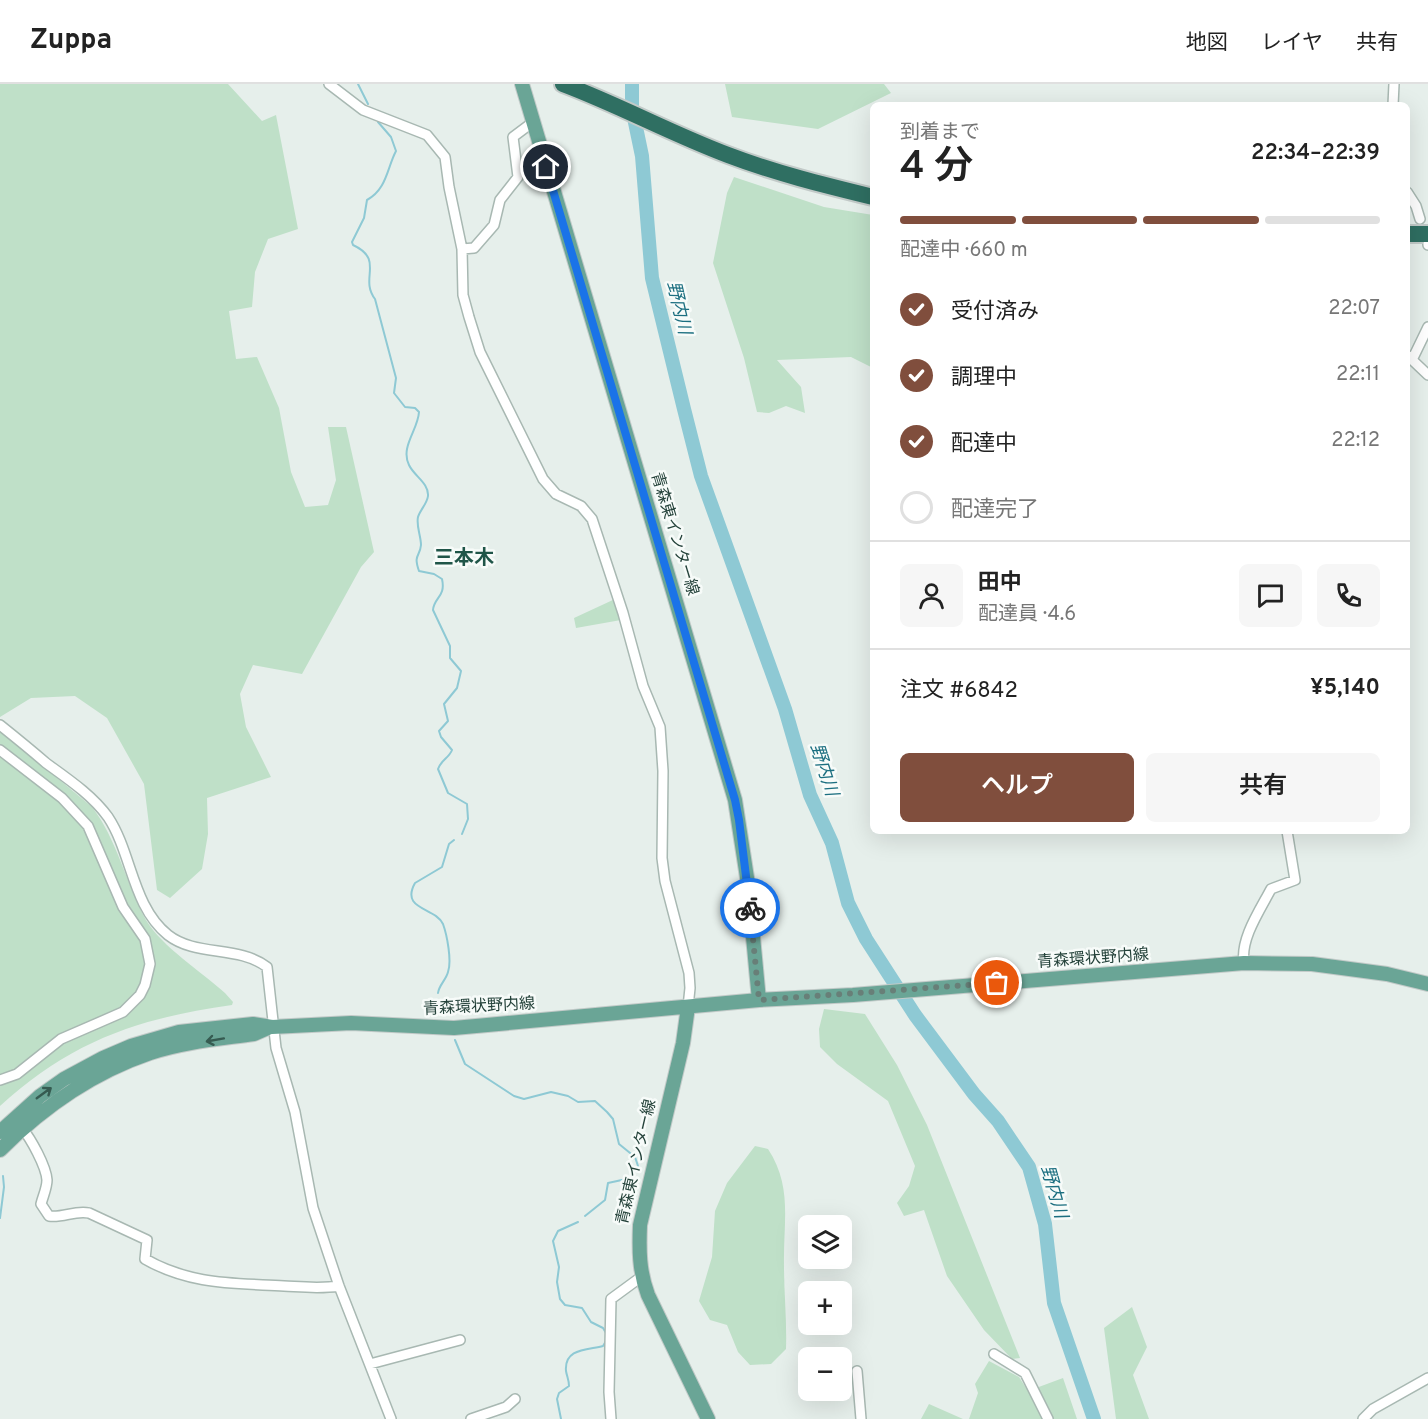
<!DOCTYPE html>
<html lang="ja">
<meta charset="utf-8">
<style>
body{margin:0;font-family:Overpass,"Noto Sans JP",sans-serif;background:#f6f6f6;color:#222;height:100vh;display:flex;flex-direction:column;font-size:22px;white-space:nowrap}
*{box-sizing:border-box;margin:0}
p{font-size:20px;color:#767676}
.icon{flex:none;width:33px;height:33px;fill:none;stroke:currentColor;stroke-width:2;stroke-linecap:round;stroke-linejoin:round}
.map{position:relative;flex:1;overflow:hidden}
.sheet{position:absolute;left:870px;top:18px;width:540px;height:732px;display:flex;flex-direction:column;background:#fff;border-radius:9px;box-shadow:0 6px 24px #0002}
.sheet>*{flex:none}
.controls{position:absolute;left:798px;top:1131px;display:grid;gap:12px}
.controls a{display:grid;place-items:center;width:54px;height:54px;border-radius:9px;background:#fff;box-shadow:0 6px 24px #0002;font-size:30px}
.pin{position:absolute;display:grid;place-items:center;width:51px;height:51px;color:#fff;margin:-26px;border:3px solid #fff;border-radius:50%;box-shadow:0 2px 6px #0007}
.courier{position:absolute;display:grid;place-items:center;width:60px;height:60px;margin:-30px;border:4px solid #1a73e8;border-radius:50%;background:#fff;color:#222;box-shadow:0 2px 8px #0007}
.overview em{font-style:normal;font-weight:600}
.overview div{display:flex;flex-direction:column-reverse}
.overview{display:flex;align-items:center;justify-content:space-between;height:102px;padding:0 30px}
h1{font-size:39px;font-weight:600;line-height:45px}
.bar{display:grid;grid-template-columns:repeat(4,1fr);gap:9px 6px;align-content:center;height:72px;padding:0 30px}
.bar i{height:8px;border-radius:4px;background:#e0e0e0}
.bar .current{background:#804e3d}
.bar p{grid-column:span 4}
.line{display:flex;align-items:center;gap:15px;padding:0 30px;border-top:2px solid #e0e0e0}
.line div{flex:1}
.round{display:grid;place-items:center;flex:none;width:63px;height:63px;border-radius:9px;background:#f6f6f6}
ol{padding:0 30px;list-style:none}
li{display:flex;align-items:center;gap:18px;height:66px}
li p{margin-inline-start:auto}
li .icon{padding:6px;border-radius:50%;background:#804e3d;color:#fff;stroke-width:4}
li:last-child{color:#767676}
li i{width:33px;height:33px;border:3px solid #e0e0e0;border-radius:50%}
.cta{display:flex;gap:12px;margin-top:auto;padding:12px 30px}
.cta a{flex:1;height:69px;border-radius:9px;background:#804e3d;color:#fff;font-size:24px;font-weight:600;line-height:69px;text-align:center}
.cta a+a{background:#f6f6f6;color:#222}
header{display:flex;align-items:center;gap:36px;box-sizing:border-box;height:84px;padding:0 30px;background:#fff;border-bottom:2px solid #e0e0e0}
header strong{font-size:28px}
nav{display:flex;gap:33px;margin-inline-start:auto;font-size:21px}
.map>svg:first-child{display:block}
.green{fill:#bfe0c8}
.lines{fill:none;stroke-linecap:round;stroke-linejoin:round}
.stream{stroke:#8ec9d4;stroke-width:2}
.river{stroke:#8ec9d4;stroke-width:14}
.street-casing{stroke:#a8b8b2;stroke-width:12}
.primary-casing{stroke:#c2cac8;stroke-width:16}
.highway-casing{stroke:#c2cac8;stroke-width:20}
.street{stroke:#fff;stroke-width:9}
.primary{stroke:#6aa596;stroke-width:14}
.highway{stroke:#2f6f62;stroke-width:16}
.oneway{stroke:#365b51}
.done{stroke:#687f78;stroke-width:6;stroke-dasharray:0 10.8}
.route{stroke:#1a73e8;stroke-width:8}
.labels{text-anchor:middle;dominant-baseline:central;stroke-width:5;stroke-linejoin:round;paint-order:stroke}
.street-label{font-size:16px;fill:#24423a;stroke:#f7fbf9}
.water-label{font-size:18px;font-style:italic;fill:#1c6f80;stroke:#f7fbf9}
.quarter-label{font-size:20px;font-weight:bold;fill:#1f5548;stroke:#f7fbf9}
</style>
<header>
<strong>Zuppa</strong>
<nav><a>地図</a><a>レイヤ</a><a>共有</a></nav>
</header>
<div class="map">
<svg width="1428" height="1335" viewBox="0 0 1428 1335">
<rect width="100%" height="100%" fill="#e6efeb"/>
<path class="green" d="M0 0H228L262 37 276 31 298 145 268 155 255 188 252 223 229 227 236 275 257 273 279 324 291 388 305 423 328 421 336 396 328 343H346L374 468 361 483 302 590 253 581 240 610 246 643 271 693 207 714 208 750 202 785 170 814 157 806 144 700 107 634 75 612 31 614 0 633Z
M725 0H884L891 9 818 45 732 33Z
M734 93 824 123 873 131V284L851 273 777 276 801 303 805 329 786 322 769 329 757 328 744 274 713 179 727 109Z
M615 515 621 536 576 544 574 534Z
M0 646 92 723C117 755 126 800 146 836 162 863 202 888 225 909L233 918 232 921C139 934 71 957 0 1022Z
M824 925 865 930 897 981 927 1041 1020 1274 1012 1275 984 1246 947 1192 924 1126 904 1132 897 1119 909 1102 915 1082 888 1017 837 980 820 963 819 945Z
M755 1062 768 1065C793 1103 783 1138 784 1182 784 1210 787 1237 786 1265L771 1280 750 1281 738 1268 727 1241 710 1236 699 1217 712 1173 715 1127 727 1099Z
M1132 1223 1147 1263 1133 1291 1149 1335H1116L1104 1244Z
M989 1277 1019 1293 1028 1307 1063 1294 1077 1335H969L978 1309 975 1300Z
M929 1320 963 1335H921Z"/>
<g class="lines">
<path class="stream" d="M358 0 368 20
M378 38 391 53 396 67C387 84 387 105 367 116L364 134 352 158 353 161C385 176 359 194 375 215L396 294 394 309 405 323 415 324 419 328C418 346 400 363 409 381 414 392 429 399 428 412 427 420 420 426 418 433 416 442 421 452 421 461 420 473 413 470 419 487L434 490 442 495C446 513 434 513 433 526L450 562V574L461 587 457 604 444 620 448 637 439 647 441 653 452 666C449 674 441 676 438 685L448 709 467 720 468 735 462 750
M438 909C439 901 446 896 448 888 452 877 447 851 443 840 435 823 400 826 415 799L442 783 449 760 454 756
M455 956 465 980 514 1012 524 1015 551 1008 568 1012 578 1018 595 1017 607 1028 613 1035 619 1060 635 1073 638 1082 631 1094 608 1099 605 1116 585 1132
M0 1134 4 1103 3 1092
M578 1138 558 1147 553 1157 559 1183 557 1198 560 1215 565 1221 582 1224 591 1238 603 1244 606 1249
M561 1335 557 1315 559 1309 569 1302C569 1296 567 1293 566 1287 564 1264 588 1266 603 1262L606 1257"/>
<path class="river" d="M632 0V24L642 72 652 194 684 325 701 392 785 625 810 711 832 759 848 819 866 855 915 931 974 1010 998 1037 1029 1083 1045 1140 1054 1219 1094 1335"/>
<defs>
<path id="street" d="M329 0 363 26 427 51 445 73 449 103 462 165 463 211 469 233 480 268 543 395 556 410 581 422 592 435 623 529 643 602 660 643 663 687 662 774 665 797 689 889 690 904 688 923
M1393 21 1394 0
M1407 108 1416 122 1420 135
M1428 160V161
M462 165 474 164 494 141 500 116 518 93 513 53 533 38
M1407 271 1428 291
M1412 276 1428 243
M0 641C15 653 31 666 46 679 68 695 92 711 108 733 132 769 132 822 168 851 196 873 238 861 267 883L276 964 295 1028 313 1124 339 1202 391 1335
M0 666 62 714 88 742 123 823 145 855 150 880 145 901 140 911 123 928 61 955 17 990 0 996
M1244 879C1240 855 1260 826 1271 805L1295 796 1287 747
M22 1044C31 1055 46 1082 47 1096 47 1104 43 1112 41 1120L49 1132C63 1134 75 1126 89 1129L147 1156 145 1175C190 1201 234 1199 284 1202 303 1203 320 1205 339 1202
M994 1270 1025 1289 1048 1335
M370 1280 460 1256
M857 1287 861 1335
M471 1335 506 1323 515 1315
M611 1335 609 1308 611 1215 641 1193
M1363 1335 1373 1325 1428 1294"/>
<path id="primary" d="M522 0 735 716 748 800 759 916
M688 923 683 959 640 1141C639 1166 639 1187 648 1211L708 1335
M0 1048 40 1012 64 995 103 974 131 962 179 948 253 940 272 943 351 939 454 944 759 916 853 911 1244 879 1312 880 1387 890 1428 900
M0 1066C43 1023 91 989 150 969 183 958 219 955 254 950L270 943"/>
<path id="highway" d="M563 0C619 21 672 50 728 71 775 89 824 101 873 113
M1407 150H1428"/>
</defs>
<use href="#street" class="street-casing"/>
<use href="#primary" class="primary-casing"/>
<use href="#highway" class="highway-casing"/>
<use href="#street" class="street"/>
<use href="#primary" class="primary"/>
<use href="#highway" class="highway"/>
</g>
<defs><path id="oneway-shaft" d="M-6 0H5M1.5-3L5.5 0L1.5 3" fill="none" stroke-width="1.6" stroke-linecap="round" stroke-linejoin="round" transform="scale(1.5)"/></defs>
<g class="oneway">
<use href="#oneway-shaft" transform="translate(215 956) rotate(170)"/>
<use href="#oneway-shaft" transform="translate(44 1009) rotate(-36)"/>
</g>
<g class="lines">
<path class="done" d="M750 824 759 916 997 899"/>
<path class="route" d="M546 83 735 716 739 736 750 824"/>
</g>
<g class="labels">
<g class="street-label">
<text transform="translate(674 450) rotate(73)">青森東インター線</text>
<text transform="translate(1093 875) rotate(-4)">青森環状野内線</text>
<text transform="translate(479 923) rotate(-3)">青森環状野内線</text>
<text transform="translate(637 1078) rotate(-77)">青森東インター線</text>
</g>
<g class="water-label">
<text transform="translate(678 224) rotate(77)">野内川</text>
<text transform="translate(823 686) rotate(72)">野内川</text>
<text transform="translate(1053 1108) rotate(74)">野内川</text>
</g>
<g class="quarter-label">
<text x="464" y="475">三本木</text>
</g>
</g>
</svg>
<div class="controls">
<a><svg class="icon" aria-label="layers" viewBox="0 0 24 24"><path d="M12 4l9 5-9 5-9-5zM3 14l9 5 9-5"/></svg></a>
<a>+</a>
<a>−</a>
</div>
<div class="pin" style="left:997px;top:899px;background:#ea580c"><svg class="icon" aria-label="bag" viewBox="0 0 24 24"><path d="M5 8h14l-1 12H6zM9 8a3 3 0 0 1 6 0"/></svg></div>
<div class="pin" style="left:546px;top:83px;background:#1f2937"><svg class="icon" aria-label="home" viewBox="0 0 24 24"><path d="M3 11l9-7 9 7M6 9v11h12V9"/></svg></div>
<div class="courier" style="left:750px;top:824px"><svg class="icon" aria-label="bike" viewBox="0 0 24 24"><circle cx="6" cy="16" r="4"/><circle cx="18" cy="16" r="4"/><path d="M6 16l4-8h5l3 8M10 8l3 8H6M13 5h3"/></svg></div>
<section class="sheet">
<div class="overview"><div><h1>4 分</h1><p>到着まで</p></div><em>22:34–22:39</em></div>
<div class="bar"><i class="current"></i><i class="current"></i><i class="current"></i><i></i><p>配達中 · 660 m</p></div>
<ol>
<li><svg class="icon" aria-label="check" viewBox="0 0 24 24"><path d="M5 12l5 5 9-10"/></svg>受付済み<p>22:07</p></li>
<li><svg class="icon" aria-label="check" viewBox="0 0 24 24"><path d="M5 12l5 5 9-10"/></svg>調理中<p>22:11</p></li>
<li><svg class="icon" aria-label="check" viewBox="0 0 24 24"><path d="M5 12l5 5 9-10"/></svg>配達中<p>22:12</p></li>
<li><i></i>配達完了</li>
</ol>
<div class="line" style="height:108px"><a class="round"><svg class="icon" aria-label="person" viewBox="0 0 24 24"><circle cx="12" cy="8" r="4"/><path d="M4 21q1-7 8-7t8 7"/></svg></a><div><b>田中</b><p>配達員 · 4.6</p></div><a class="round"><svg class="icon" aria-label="chat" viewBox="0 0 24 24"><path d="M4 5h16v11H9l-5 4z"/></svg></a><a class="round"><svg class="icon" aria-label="phone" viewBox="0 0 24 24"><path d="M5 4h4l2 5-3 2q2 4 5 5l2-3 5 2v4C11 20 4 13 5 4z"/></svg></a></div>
<div class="line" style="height:78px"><div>注文 #6842</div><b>¥5,140</b></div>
<div class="cta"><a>ヘルプ</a><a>共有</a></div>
</section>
</div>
